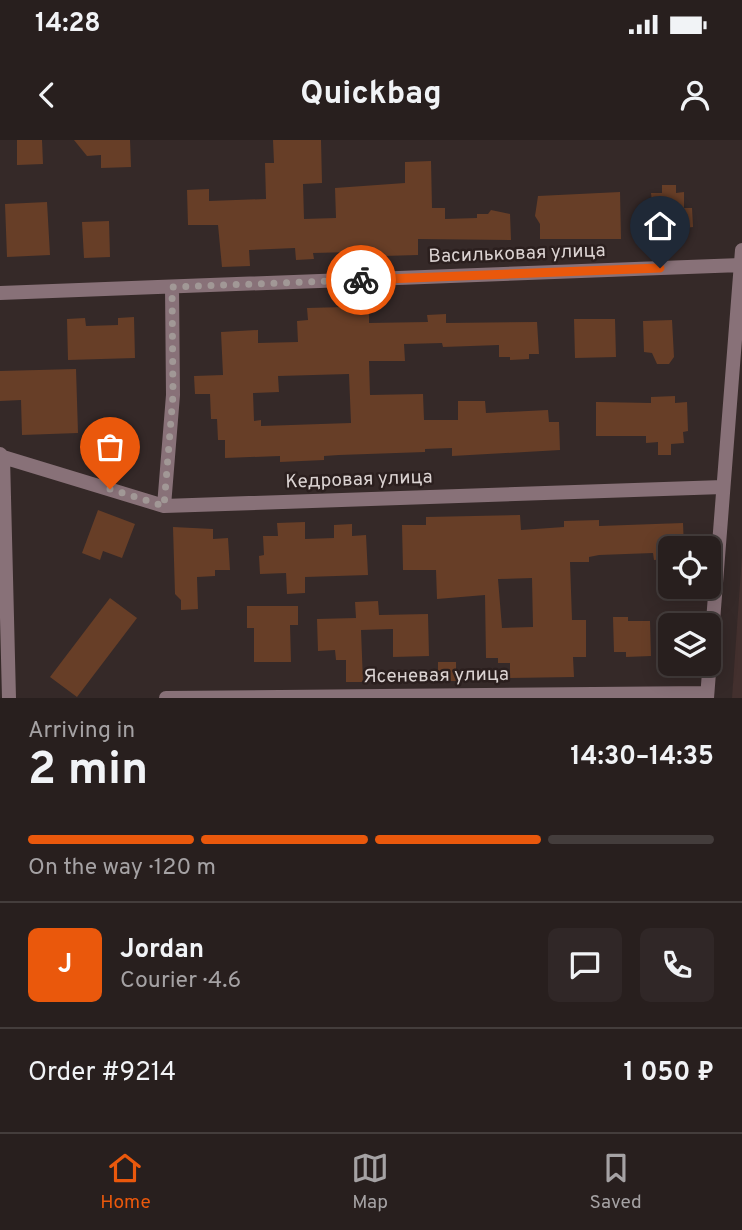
<!DOCTYPE html>
<meta charset="utf-8">
<style>
body{margin:0;font-family:Overpass,sans-serif;background:#302727;color:#f1f3f6;height:100vh;display:flex;flex-direction:column;font-size:26px;white-space:nowrap}
*{box-sizing:border-box;margin:0}
p{font-size:23px;color:#a5a2a4}
.icon{flex:none;width:38px;height:38px;fill:none;stroke:currentColor;stroke-width:2;stroke-linecap:round;stroke-linejoin:round}
.map{position:relative;height:558px;overflow:hidden}
.details{display:flex;flex-direction:column;background:#281f1e;flex:1}
.details>*{flex:none}
.controls{position:absolute;left:658px;top:396px;display:grid;gap:14px}
.controls a{display:grid;place-items:center;width:63px;height:63px;border-radius:10px;background:#281f1e;box-shadow:0 4px 18px #0003,0 0 0 2px #443d3c;font-size:35px}
.pin{position:absolute;display:grid;place-items:center;width:60px;height:60px;color:#fff;margin:-72px -30px;border-radius:50% 50% 50% 0;rotate:-45deg;box-shadow:0 0 7px #0007}
.pin .icon{rotate:45deg}
.courier{position:absolute;display:grid;place-items:center;width:70px;height:70px;margin:-35px;border:5px solid #ea580c;border-radius:50%;background:#fff;color:#222;box-shadow:0 2px 9px #0007}
.head em{font-style:normal;font-weight:700}
.head div{display:flex;flex-direction:column-reverse}
.head{display:flex;align-items:center;justify-content:space-between;height:119px;padding:0 28px}
h1{font-size:46px;font-weight:700;line-height:52px}
.bar{display:grid;grid-template-columns:repeat(4,1fr);gap:10px 7px;align-content:center;height:84px;padding:0 28px}
.bar i{height:9px;border-radius:5px;background:#443d3c}
.bar .selected{background:#ea580c}
.bar p{grid-column:span 4}
.line{display:flex;align-items:center;gap:18px;padding:0 28px;border-top:2px solid #443d3c}
.line div{flex:1}
.round{display:grid;place-items:center;flex:none;width:74px;height:74px;border-radius:10px;background:#302727}
.status{display:flex;justify-content:space-between;align-items:center;height:49px;padding:0 35px;background:#281f1e;direction:ltr}
.status svg{height:19px;fill:currentColor}
header{display:flex;justify-content:space-between;align-items:center;height:91px;padding:0 28px;background:#281f1e;font-size:32px;font-weight:700}
.menu{display:flex;justify-content:space-around;align-items:center;height:98px;border-top:2px solid #443d3c;background:#281f1e;font-size:19px;color:#a5a2a4}
.menu a{display:grid;justify-items:center;gap:4px}
.menu .selected{color:#ea580c}
.map>svg:first-child{display:block}
.built{fill:#43302e}
.building{fill:#673e27;fill-rule:evenodd}
.lines{fill:none;stroke-linecap:round;stroke-linejoin:round}
.street{stroke:#887178;stroke-width:14}
.done{stroke:#a19896;stroke-width:7;stroke-dasharray:0 12.6}
.route{stroke:#ea580c;stroke-width:9}
.labels{text-anchor:middle;dominant-baseline:central;stroke-width:5;stroke-linejoin:round;paint-order:stroke}
.street-label{font-size:19px;fill:#dbd3d2;stroke:#2b1f1e}
</style>
<div class="status"><b>14:28</b><svg viewBox="0 0 49 12"><path d="M0 12V9h3v3zM5 12V6h3v6zM10 12V3h3v9zM15 12V0h3v12zM26 1h20v11H26zM47 4h2v5h-2z"/></svg></div>
<header><svg class="icon" aria-label="back" viewBox="0 0 24 24"><path d="M15 5l-7 7 7 7"/></svg>Quickbag<svg class="icon" aria-label="person" viewBox="0 0 24 24"><circle cx="12" cy="8" r="4"/><path d="M4 21q1-7 8-7t8 7"/></svg></header>
<div class="map">
<svg width="742" height="558" viewBox="0 0 742 558">
<rect width="100%" height="100%" fill="#352928"/>
<path class="built" d="M742 415V558H732Z"/>
<path class="building" d="M17 0H42L43 24 17 25Z
M74 0H130L131 27 101 28V15L87 16Z
M273 0H321L322 43 303 44 304 79 336 78 335 48 405 43V22L431 21 432 68H445V79L477 78V74H488L491 70 510 74 511 100 418 99V115L383 116V124L353 125 352 112 313 113 314 119 296 120 295 108 249 110 250 126 222 127 218 85H188L187 50 209 49V61L266 59 265 23H274Z
M662 45H676V53L684 52V68H692L693 87 684 88 685 95 653 96V74L648 75 647 62H652L651 53H662Z
M620 52 621 99H540V84L535 76 538 56Z
M47 62 50 115 7 117 5 64Z
M109 81 110 117 84 118 82 82Z
M345 167V171L369 170V183L428 182 427 175 446 174V183L537 182 539 214H529V219L510 220V217H499V205L443 207 442 203 404 204 405 221H369L370 255 423 254 424 280H458V261H485L486 273 548 270 549 282H559L560 310 452 316V308L425 309V312L339 315 324 316V320L280 322V316L225 318V300H218L217 279H211L210 254H195L194 236 223 235 221 192 258 190V203L298 202 297 181 308 180 307 168ZM349 234 351 283 261 286V280L254 281 253 253 279 252 278 236Z
M134 177 135 218 68 220 67 179 85 178 86 186 118 185V178Z
M574 179H615L616 217 575 218Z
M672 180 674 217 669 224H657L652 213 644 212 643 181Z
M76 229 78 293 22 295 21 260 0 261V231Z
M675 256V263L687 262 688 291 683 292 684 303 671 304V315H658V302L646 303V296H596V262L651 263V257Z
M98 370 135 384 122 418 103 411 100 420 82 413Z
M520 375 521 390 564 387V381L599 380V386L683 383 684 408H670V419L654 420 653 413 599 415 589 417V422H570L572 480H586V517H573L574 537 510 538V523H498V518H486L485 455 437 459 436 430H403L402 385H426V377ZM532 438 533 487 502 488 498 439Z
M305 382V399L334 398V385L352 384V396L366 395 368 435 305 437V453L287 454 286 433 260 434 259 416 264 415 263 396H278L277 383Z
M173 387 213 389V399L228 398 230 430H215V436L197 437 198 469 181 470V460L175 454Z
M110 458 137 478 77 557 50 537Z
M378 461 379 475 428 474 429 516 393 517V489L361 490 363 542H346V520H336L335 510 318 511 317 479 356 478 355 462Z
M247 466H298V485H290L291 522H254V488H247Z
M613 477H628V481H650L651 516 626 517V512H614Z
M438 522H456V541H438Z"/>
<g class="lines">
<path class="street" d="M0 153 741 125
M0 314 3 317 9 558
M3 317 164 366 723 347
M164 366 173 255 172 147
M166 558 707 553
M707 558 742 110"/>
</g>
<g class="lines">
<path class="done" d="M110 349 164 366 173 255 172 147 361 140"/>
<path class="route" d="M361 140 660 128"/>
</g>
<g class="labels">
<g class="street-label">
<text transform="translate(517 114) rotate(-2)">Васильковая улица</text>
<text transform="translate(359 340) rotate(-2)">Кедровая улица</text>
<text transform="translate(436 536) rotate(-1)">Ясеневая улица</text>
</g>
</g>
</svg>
<div class="controls">
<a><svg class="icon" aria-label="locate" viewBox="0 0 24 24"><circle cx="12" cy="12" r="6"/><path d="M12 2v4M12 18v4M2 12h4M18 12h4"/></svg></a>
<a><svg class="icon" aria-label="layers" viewBox="0 0 24 24"><path d="M12 4l9 5-9 5-9-5zM3 14l9 5 9-5"/></svg></a>
</div>
<div class="pin" style="left:110px;top:349px;background:#ea580c"><svg class="icon" aria-label="bag" viewBox="0 0 24 24"><path d="M5 8h14l-1 12H6zM9 8a3 3 0 0 1 6 0"/></svg></div>
<div class="pin" style="left:660px;top:128px;background:#1f2937"><svg class="icon" aria-label="home" viewBox="0 0 24 24"><path d="M3 11l9-7 9 7M6 9v11h12V9"/></svg></div>
<div class="courier" style="left:361px;top:140px"><svg class="icon" aria-label="bike" viewBox="0 0 24 24"><circle cx="6" cy="16" r="4"/><circle cx="18" cy="16" r="4"/><path d="M6 16l4-8h5l3 8M10 8l3 8H6M13 5h3"/></svg></div>
</div>
<section class="details">
<div class="head"><div><h1>2 min</h1><p>Arriving in</p></div><em>14:30–14:35</em></div>
<div class="bar"><i class="selected"></i><i class="selected"></i><i class="selected"></i><i></i><p>On the way · 120 m</p></div>
<div class="line" style="height:126px"><b class="round" style="background:#ea580c;color:#fff">J</b><div><b>Jordan</b><p>Courier · 4.6</p></div><a class="round"><svg class="icon" aria-label="chat" viewBox="0 0 24 24"><path d="M4 5h16v11H9l-5 4z"/></svg></a><a class="round"><svg class="icon" aria-label="phone" viewBox="0 0 24 24"><path d="M5 4h4l2 5-3 2q2 4 5 5l2-3 5 2v4C11 20 4 13 5 4z"/></svg></a></div>
<div class="line" style="height:91px"><div>Order #9214</div><b>1 050 ₽</b></div>
</section>
<nav class="menu">
<a class="selected"><svg class="icon" aria-label="home" viewBox="0 0 24 24"><path d="M3 11l9-7 9 7M6 9v11h12V9"/></svg>Home</a>
<a><svg class="icon" aria-label="map" viewBox="0 0 24 24"><path d="M3 6l6-2 6 2 6-2v14l-6 2-6-2-6 2zM9 4v14M15 6v14"/></svg>Map</a>
<a><svg class="icon" aria-label="saved" viewBox="0 0 24 24"><path d="M7 4h10v16l-5-4-5 4z"/></svg>Saved</a>
</nav>
